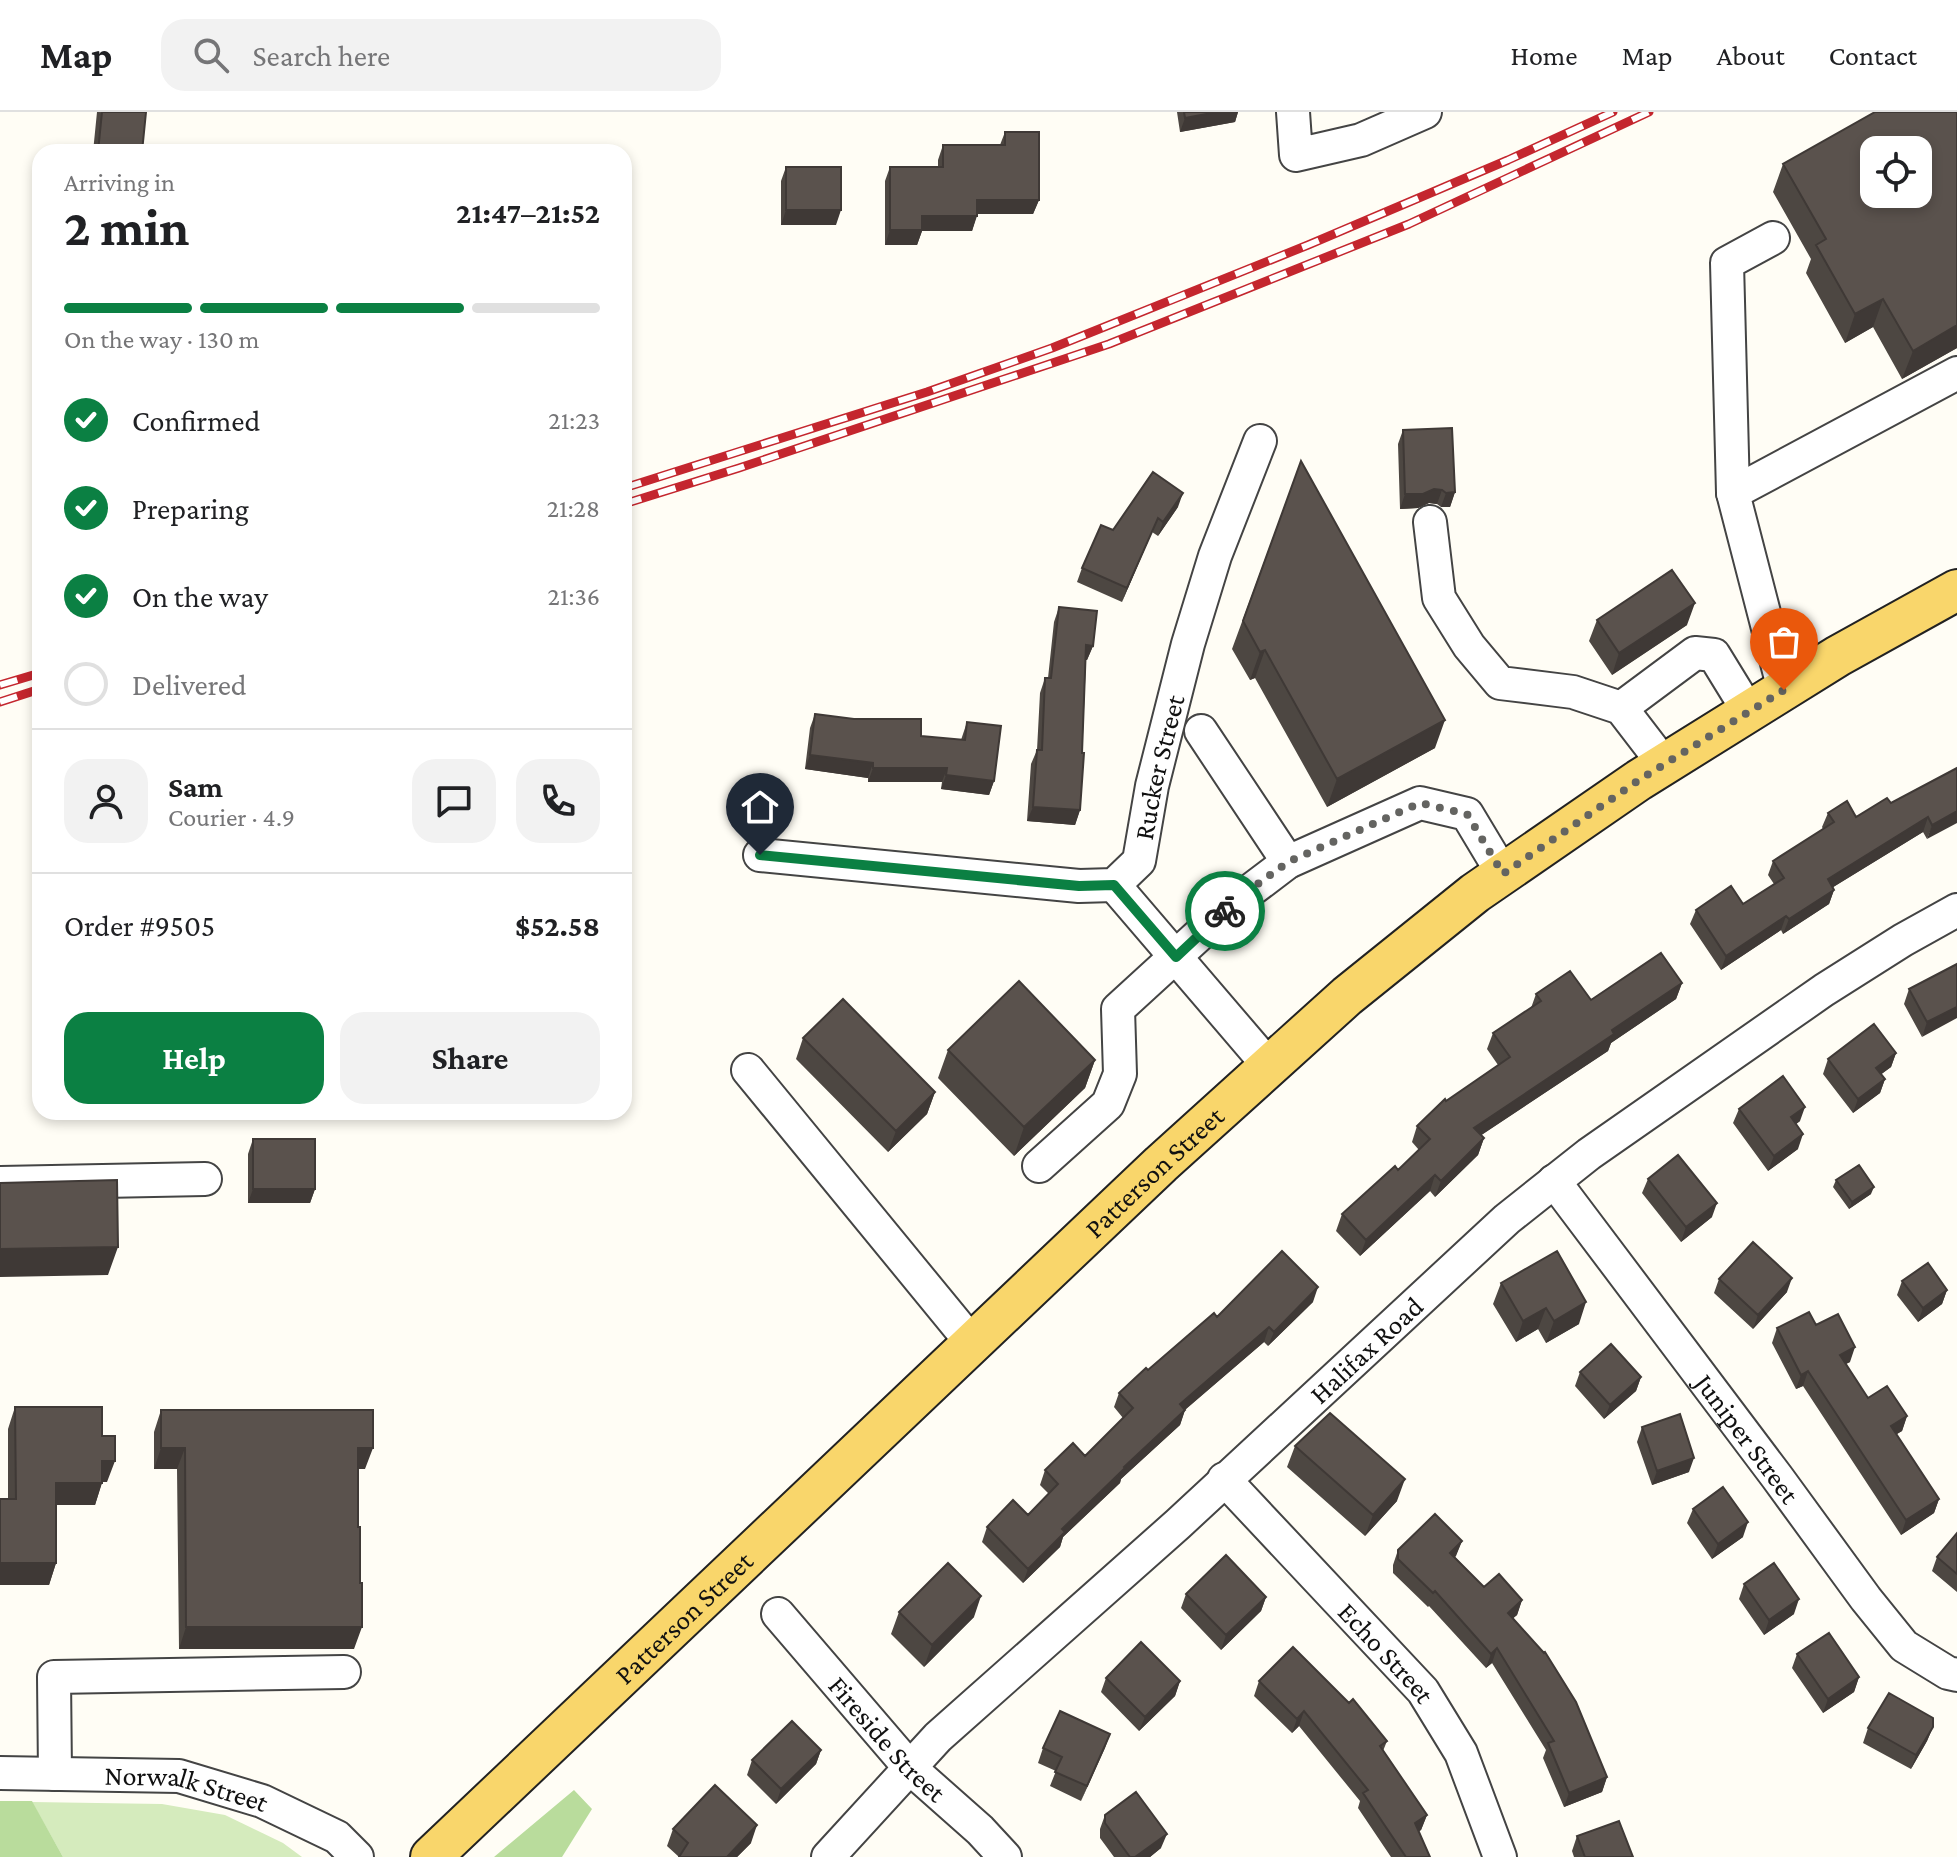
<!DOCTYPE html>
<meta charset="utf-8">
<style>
body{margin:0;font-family:"Crimson Pro",serif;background:#f2f2f2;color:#202124;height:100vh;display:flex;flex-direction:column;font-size:30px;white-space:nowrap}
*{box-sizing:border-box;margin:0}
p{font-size:26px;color:#757577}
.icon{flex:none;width:44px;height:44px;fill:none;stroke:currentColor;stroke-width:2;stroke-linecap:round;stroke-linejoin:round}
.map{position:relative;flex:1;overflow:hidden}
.details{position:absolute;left:32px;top:32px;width:600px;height:976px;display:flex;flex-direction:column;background:#fff;border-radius:24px;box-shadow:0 4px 12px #0003}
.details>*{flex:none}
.fabs{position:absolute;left:1860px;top:24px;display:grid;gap:16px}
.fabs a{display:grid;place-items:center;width:72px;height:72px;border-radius:16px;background:#fff;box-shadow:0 4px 12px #0003;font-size:40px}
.pin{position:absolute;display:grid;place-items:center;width:68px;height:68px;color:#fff;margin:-82px -34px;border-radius:50% 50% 50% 0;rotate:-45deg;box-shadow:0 0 8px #0007}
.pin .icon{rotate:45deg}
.courier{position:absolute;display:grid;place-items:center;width:80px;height:80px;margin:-40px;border:6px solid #0b8043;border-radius:50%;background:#fff;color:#222;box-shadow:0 2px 10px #0007}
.overview em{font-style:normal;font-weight:700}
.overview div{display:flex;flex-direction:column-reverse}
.overview{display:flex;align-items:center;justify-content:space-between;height:136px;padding:0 32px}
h1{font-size:52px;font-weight:700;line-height:60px}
.bar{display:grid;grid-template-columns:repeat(4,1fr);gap:12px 8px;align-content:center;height:96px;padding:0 32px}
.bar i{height:10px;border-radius:6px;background:#e0e0e0}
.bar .selected{background:#0b8043}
.bar p{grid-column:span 4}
.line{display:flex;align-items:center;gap:20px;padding:0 32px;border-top:2px solid #e0e0e0}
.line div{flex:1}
.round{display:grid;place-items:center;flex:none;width:84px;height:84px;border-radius:24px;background:#f2f2f2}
ol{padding:0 32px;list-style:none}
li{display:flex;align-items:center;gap:24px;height:88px}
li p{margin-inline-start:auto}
li .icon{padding:8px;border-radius:50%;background:#0b8043;color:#fff;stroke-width:4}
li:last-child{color:#757577}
li i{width:44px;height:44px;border:4px solid #e0e0e0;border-radius:50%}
.primary-button{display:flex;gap:16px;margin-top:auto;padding:16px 32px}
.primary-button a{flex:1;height:92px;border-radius:24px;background:#0b8043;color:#fff;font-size:32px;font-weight:700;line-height:92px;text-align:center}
.primary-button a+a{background:#f2f2f2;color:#202124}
header{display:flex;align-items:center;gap:48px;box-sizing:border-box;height:112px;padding:0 40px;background:#fff;border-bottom:2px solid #e0e0e0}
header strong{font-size:38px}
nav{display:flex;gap:44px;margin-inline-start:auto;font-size:28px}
.search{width:560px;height:72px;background:#f2f2f2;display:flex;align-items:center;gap:20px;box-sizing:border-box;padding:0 28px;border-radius:24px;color:#757577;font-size:30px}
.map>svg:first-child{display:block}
.green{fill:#d5ebbd}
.forest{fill:#b9dc9c}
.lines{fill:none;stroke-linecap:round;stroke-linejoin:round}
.minor-casing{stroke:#444;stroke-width:36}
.major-casing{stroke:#222;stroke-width:44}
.minor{stroke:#fff;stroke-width:32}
.major{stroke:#f9d66b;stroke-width:40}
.rail-casing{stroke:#c4262e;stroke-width:9}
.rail{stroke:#fff;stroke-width:6;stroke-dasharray:18;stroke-linecap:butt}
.wall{fill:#4d4742}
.shaded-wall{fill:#3f3936}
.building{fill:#5a524d;stroke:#3f3936;stroke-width:2;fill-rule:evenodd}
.done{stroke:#646461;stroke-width:8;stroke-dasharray:0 14.4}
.route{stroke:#0b8043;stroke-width:10}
.labels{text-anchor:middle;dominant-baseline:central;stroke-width:8;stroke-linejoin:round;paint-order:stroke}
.street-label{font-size:28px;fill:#111;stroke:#fff}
</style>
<header>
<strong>Map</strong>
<div class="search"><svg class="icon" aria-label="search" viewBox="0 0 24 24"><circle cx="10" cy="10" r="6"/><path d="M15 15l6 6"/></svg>Search here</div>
<nav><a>Home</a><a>Map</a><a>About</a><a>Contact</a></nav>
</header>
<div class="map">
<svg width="1957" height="1745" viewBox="0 0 1957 1745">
<rect width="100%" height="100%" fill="#fffdf5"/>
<path class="green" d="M32 1690 162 1692 225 1703 283 1731 302 1745H63Z"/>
<path class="forest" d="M574 1678 592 1697 562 1745H494Z
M0 1689H32L63 1745H0Z"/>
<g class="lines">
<defs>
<g id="minor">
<path d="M1293 0 1296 43 1361 28 1425 0"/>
<path d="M1733 381 1727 151 1773 126"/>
<path d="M1430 410 1439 486 1469 534 1500 571 1573 580 1621 596 1664 652"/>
<path d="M1784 578 1733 381 1957 261"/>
<path d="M1621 596 1695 541 1714 543 1749 600"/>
<path d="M1201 619 1288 750"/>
<path id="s1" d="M760 743 1079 774 1114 773 1139 749 1152 674 1188 532 1215 444 1260 329"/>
<path d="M1114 773 1269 954"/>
<path d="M748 958 972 1231"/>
<path d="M1039 1054 1108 992 1120 962 1118 897 1235 790 1288 750 1420 691 1467 702 1503 762"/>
<path id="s2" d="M1554 1069 1777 1365 1866 1487 1904 1534 1948 1561 1957 1563"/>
<path d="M0 1071 205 1067"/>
<path id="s3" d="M1224 1367 1423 1579 1461 1641 1500 1745"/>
<path id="s4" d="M778 1502 910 1656 980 1718 1005 1745"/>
<path id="s5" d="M0 1661 179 1664 262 1689 337 1725 357 1745"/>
<path d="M55 1662 54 1565 344 1560"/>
<path id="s6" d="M828 1745 938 1625 1178 1412 1507 1107 1589 1042 1824 878 1903 828 1957 798"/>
</g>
<g id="major">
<path id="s7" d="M431 1745 1161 1052 1347 884 1475 781 1639 668 1838 544 1957 478"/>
</g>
</defs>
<use href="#minor" class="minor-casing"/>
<use href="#major" class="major-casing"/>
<use href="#minor" class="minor"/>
<use href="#major" class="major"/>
<defs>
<path id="rail" d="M624 376 927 280 1052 236 1308 133 1508 48 1613 0
M624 392 739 356 1109 232 1409 112 1649 0
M0 573 40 561
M0 590 40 577"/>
</defs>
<use href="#rail" class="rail-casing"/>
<use href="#rail" class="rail"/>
</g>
<path class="wall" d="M97 0H146L142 40H93Z
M1177 0H1238L1235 10 1180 20Z
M1005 20 1039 88 1033 102H977L972 119H922L917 133H885V69L890 55H938V48L943 33H1000Z
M1783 52 1957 236 1902 267 1873 215 1845 231 1806 161 1811 147 1773 80Z
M786 55 836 113H781V69Z
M1403 318 1455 380 1450 395H1441L1437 392 1429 391 1418 396 1400 397 1398 332Z
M1301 349 1435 636 1327 695 1255 566 1250 568 1232 537Z
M1178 395 1158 424 1152 420 1122 490 1077 470 1082 456 1113 418Z
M1059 495 1093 534 1087 548H1086L1080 698 1075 713 1027 709 1031 652 1037 638 1040 581 1045 566H1048L1054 510Z
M1597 508 1687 513 1612 563 1589 529Z
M815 602 921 624 961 628 967 610 994 669 989 683 941 677 942 670H868V666L805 657 810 616Z
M1957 656 1927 727 1923 720 1833 775 1834 778 1829 792 1783 822 1781 818 1721 858 1690 812 1696 798 1743 792 1774 772 1768 763 1773 749 1823 717 1822 715 1828 701 1856 705 1891 691Z
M1957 852 1922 925 1904 892 1909 877Z
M1682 871 1676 887 1611 931 1608 939 1481 1023 1484 1026 1478 1043 1435 1085 1430 1079 1360 1144 1336 1119 1342 1102 1398 1058 1419 1038 1412 1030 1417 1014 1446 989 1498 953 1487 937 1493 921 1531 896 1536 882 1591 888Z
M803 926 935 980 927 1002 888 1040 796 947Z
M948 938 1095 948 1085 976 1014 1044 938 966Z
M1896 941 1891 955 1881 962 1885 967 1880 981 1853 1001 1823 962 1828 947Z
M1739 997 1800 1009 1796 1012 1798 1037 1768 1059 1733 1011Z
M253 1027 315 1077 310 1091H248V1042Z
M1648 1067 1712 1105 1681 1130 1642 1081Z
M1836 1068 1871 1082 1849 1097 1833 1075Z
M1719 1167 1787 1180 1753 1217 1714 1181Z
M1902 1169 1947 1178 1942 1192 1918 1210 1897 1183Z
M1501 1171 1579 1212 1546 1231 1538 1217 1516 1230 1493 1192Z
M1313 1190 1268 1234 1264 1230 1185 1298 1180 1313 1121 1367 1120 1371 1063 1425 1060 1435 1023 1471 982 1430 987 1415 1028 1403 1049 1382 1040 1373 1045 1358 1085 1344 1123 1306 1114 1295 1119 1281 1217 1205Z
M1816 1213 1850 1250 1846 1252 1868 1286 1907 1304 1902 1319 1896 1322 1939 1387 1934 1401 1901 1423 1803 1274 1796 1277 1772 1231 1777 1216Z
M1580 1260 1641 1265 1636 1279 1604 1307 1575 1274Z
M15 1295 102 1324 107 1370H102L95 1393H56V1451L49 1473H0L8 1387V1317Z
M161 1298 365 1357H358V1415L354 1537H179L177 1357H154V1320Z
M1642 1315 1689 1360 1652 1373 1637 1330Z
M1295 1334 1397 1389 1365 1424 1287 1355Z
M1693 1397 1743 1425 1712 1447 1687 1411Z
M1957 1421V1480L1932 1459 1937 1445Z
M1462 1429 1455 1445 1484 1475 1522 1488 1517 1503 1513 1506 1607 1665 1602 1680 1564 1695 1543 1646 1546 1638 1492 1551 1486 1556 1429 1494 1428 1495 1393 1461V1453L1398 1438Z
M1744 1472 1794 1502 1764 1523 1739 1487Z
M1186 1482 1266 1485 1261 1499 1221 1538 1181 1496Z
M899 1500 974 1505 924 1555 891 1522Z
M1797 1542 1859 1565 1854 1580 1823 1601 1792 1556Z
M1106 1566 1180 1569 1175 1584 1139 1619 1101 1580Z
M1259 1569 1387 1629 1383 1639 1427 1703 1421 1718 1419 1719 1430 1745H1391L1358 1696 1360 1689 1299 1614 1292 1621 1254 1584Z
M1933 1615 1927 1629 1911 1657 1863 1631 1868 1616Z
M1110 1622 1081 1689 1050 1674 1056 1659 1038 1651 1043 1636Z
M821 1638 816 1652 776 1692 747 1663 752 1648Z
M1105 1703 1161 1736 1150 1745H1114L1100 1726V1717Z
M673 1717 751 1731 737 1745H679L667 1734Z
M1577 1724 1633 1745H1574L1572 1739Z"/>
<path class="shaded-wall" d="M1217 0H1238L1235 10 1180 20 1185 6Z
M977 88H1039L1033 102H972Z
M786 98H841L836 113H781Z
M922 104H977L972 119H922L917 133H885L890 118Z
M1883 187 1873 215 1845 231 1855 202Z
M1957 213V236L1902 267 1913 239Z
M1434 377 1442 378 1437 392 1429 391 1418 396 1400 397 1405 382Z
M1455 380 1450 395H1441L1446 381Z
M1183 381 1178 395 1158 424 1163 410Z
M1158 406 1122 490 1127 476Z
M1695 491 1687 513 1612 563 1619 541Z
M1086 533 1093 534 1087 548 1081 547Z
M1265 538 1255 566 1250 568 1260 540Z
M1445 608 1435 636 1327 695 1337 667Z
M810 643 873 651 868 666 805 657Z
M873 656H947L942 670H868Z
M946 663 994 669 989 683 941 677Z
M1033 695 1080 698 1075 713 1027 709Z
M1957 699V711L1927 727 1932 713Z
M1928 705 1923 720 1822 782 1828 767Z
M1834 778 1829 792 1783 822 1789 807Z
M1786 804 1781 818 1721 858 1726 844Z
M1682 871 1676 887 1611 931 1608 939 1468 1032 1474 1016 1612 918Z
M1957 895V906L1922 925 1927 910Z
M1896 941 1891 955 1871 970 1876 956Z
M1095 948 1085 976 1014 1044 1024 1015Z
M1885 967 1880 981 1853 1001 1858 987Z
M935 980 927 1002 888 1040 896 1019Z
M1805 995 1800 1009 1786 1020 1791 1005Z
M1803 1022 1798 1037 1768 1059 1774 1044Z
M1484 1026 1478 1043 1435 1085 1441 1069Z
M1435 1063 1430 1079 1360 1144 1366 1128Z
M1874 1075 1871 1082 1849 1097 1852 1090Z
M253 1077H315L310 1091H248Z
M1717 1091 1712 1105 1681 1130 1686 1115Z
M118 1135 108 1163 0 1165V1137Z
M1792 1166 1787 1180 1753 1217 1758 1203Z
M1318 1175 1313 1190 1268 1234 1274 1220Z
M1947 1178 1942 1192 1918 1210 1923 1196Z
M1586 1190 1579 1212 1546 1231 1554 1209Z
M1546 1196 1538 1217 1516 1230 1523 1209Z
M1269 1215 1264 1230 1174 1307 1180 1292Z
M1855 1235 1850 1250 1835 1257 1840 1243Z
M1808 1259 1803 1274 1796 1277 1801 1263Z
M1641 1265 1636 1279 1604 1307 1610 1293Z
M1185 1298 1180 1313 1121 1367 1120 1371 1063 1425 1060 1435 1023 1471 1028 1457 1062 1417 1124 1355Z
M1907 1304 1902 1319 1886 1329 1891 1314Z
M161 1336H185L177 1357H154Z
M358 1336H373L365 1357H350Z
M1694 1346 1689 1360 1652 1373 1657 1359Z
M102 1349H115L107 1370H95Z
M1405 1367 1397 1389 1365 1424 1373 1403Z
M56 1371H102L95 1393H48Z
M1939 1387 1934 1401 1901 1423 1906 1408Z
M1748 1410 1743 1425 1712 1447 1718 1432Z
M1462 1429 1456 1444 1445 1455 1450 1441Z
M0 1451H56L49 1473H0Z
M981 1484 974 1505 924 1555 932 1533Z
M1266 1485 1261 1499 1221 1538 1226 1523Z
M1799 1487 1794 1502 1764 1523 1769 1508Z
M1522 1488 1517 1503 1503 1515 1508 1501Z
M186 1515H362L354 1537H179Z
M1497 1536 1492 1551 1486 1556 1491 1542Z
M1859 1565 1854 1580 1823 1601 1828 1587Z
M1180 1569 1175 1584 1139 1619 1145 1605Z
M1304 1599 1299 1614 1292 1621 1297 1607Z
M1933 1615 1927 1629 1911 1657 1916 1643Z
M1110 1622 1105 1636 1081 1689 1087 1674Z
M821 1638 816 1652 776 1692 781 1677Z
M1607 1665 1602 1680 1564 1695 1569 1681Z
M1427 1703 1421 1718 1410 1725 1415 1711Z
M757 1713 751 1731 737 1745H727Z
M1167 1722 1161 1736 1150 1745H1135Z"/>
<path class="building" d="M102 0H146L142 40H98Z
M1184 0H1217L1185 6Z
M1875 0H1957V213L1913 239 1883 187 1855 202 1816 133 1826 127 1783 52ZM1874 38H1918V82H1874Z
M1005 20H1039V88H977V104H922V118H890V55H943V33H1005Z
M786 55H841V98H786Z
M1452 316 1455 380 1446 381 1442 378 1434 377 1423 382H1405L1403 318Z
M1301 349 1445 608 1337 667 1265 538 1260 540 1243 509Z
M1153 360 1183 381 1163 410 1158 406 1127 476 1082 456 1101 413 1113 418Z
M1672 458 1695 491 1619 541 1597 508Z
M1059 495 1097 499 1093 534 1086 533 1082 641H1084L1080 698 1033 695 1037 638H1042L1045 566H1051Z
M815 602 854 607H921V624L965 628 967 610 1001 614 994 669 946 663 947 656H873V651L810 643Z
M1957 656V699L1932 713 1928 705 1828 767 1834 778 1789 807 1786 804 1726 844 1696 798 1731 774 1743 792 1784 766 1773 749 1834 710 1828 701 1847 689 1856 705 1887 686 1891 691Z
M1661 841 1682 871 1612 918 1614 922 1474 1016 1484 1026 1441 1069 1435 1063 1366 1128 1342 1102 1395 1054 1398 1058 1430 1027 1417 1014 1445 987 1446 989 1510 945 1493 921 1541 889 1536 882 1570 859 1591 888Z
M1957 852V895L1927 910 1909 877Z
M1019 869 1095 948 1024 1015 948 938Z
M843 887 935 980 896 1019 803 926Z
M1874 912 1896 941 1876 956 1885 967 1858 987 1828 947Z
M1783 964 1805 995 1791 1005 1803 1022 1774 1044 1739 997Z
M253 1027H315V1077H253Z
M1678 1043 1717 1091 1686 1115 1648 1067Z
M1859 1053 1874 1075 1852 1090 1836 1068Z
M117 1068 118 1135 0 1137V1071Z
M1753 1130 1792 1166 1758 1203 1719 1167Z
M1282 1139 1318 1175 1274 1220 1269 1215 1180 1292 1185 1298 1124 1355 1125 1356 1062 1417 1065 1420 1028 1457 987 1415 1013 1388 1028 1403 1058 1372 1045 1358 1073 1331 1085 1344 1133 1296 1119 1281 1146 1256 1148 1258 1214 1201 1217 1205Z
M1557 1139 1586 1190 1554 1209 1546 1196 1523 1209 1501 1171Z
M1928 1151 1947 1178 1923 1196 1902 1169Z
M1809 1200 1816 1213 1838 1202 1855 1235 1840 1243 1868 1286 1887 1274 1907 1304 1891 1314 1939 1387 1906 1408 1808 1259 1801 1263 1777 1216Z
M1611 1232 1641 1265 1610 1293 1580 1260Z
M15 1295H102V1324H115V1349H102V1371H56V1451H0V1387H16Z
M161 1298H373V1336H358V1415H360V1471H362V1515H186L185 1336H161Z
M1330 1301 1405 1367 1373 1403 1295 1334Z
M1680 1302 1694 1346 1657 1359 1642 1315Z
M1723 1375 1748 1410 1718 1432 1693 1397Z
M1435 1402 1462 1429 1450 1441 1484 1475 1499 1462 1522 1488 1508 1501 1544 1541 1545 1540 1576 1590 1607 1665 1569 1681 1548 1631 1554 1629 1497 1536 1491 1542 1435 1479 1433 1481 1398 1447V1438Z
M1957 1421V1462L1937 1445Z
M1226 1443 1266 1485 1226 1523 1186 1482Z
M948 1451 981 1484 932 1533 899 1500Z
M1774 1451 1799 1487 1769 1508 1744 1472Z
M1829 1521 1859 1565 1828 1587 1797 1542Z
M1141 1530 1180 1569 1145 1605 1106 1566Z
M1293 1535 1349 1591 1353 1587 1387 1629 1380 1634 1427 1703 1415 1711 1430 1745H1406L1363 1681 1368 1678 1304 1599 1297 1607 1259 1569Z
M1889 1581 1933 1606V1615L1916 1643 1868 1616Z
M1060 1599 1110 1622 1087 1674 1055 1660 1062 1645 1043 1636Z
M792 1609 821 1638 781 1677 752 1648Z
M715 1673 757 1713 727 1745H679L688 1731 673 1717Z
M1136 1680 1167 1722 1135 1745H1130L1105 1711V1703Z
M1619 1709 1633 1745H1585L1577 1724Z"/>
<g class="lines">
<path class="done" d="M1225 799 1251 777 1288 750 1420 691 1467 702 1503 762 1639 668 1784 578"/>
<path class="route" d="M760 743 1079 774 1114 773 1176 845 1225 799"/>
</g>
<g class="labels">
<g class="street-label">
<text stroke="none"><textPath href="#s1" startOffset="486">Rucker Street</textPath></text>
<text stroke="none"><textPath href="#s7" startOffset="996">Patterson Street</textPath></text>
<text stroke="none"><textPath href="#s6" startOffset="740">Halifax Road</textPath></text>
<text stroke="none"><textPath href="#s2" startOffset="322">Juniper Street</textPath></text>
<text stroke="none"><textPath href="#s7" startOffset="348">Patterson Street</textPath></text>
<text stroke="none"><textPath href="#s3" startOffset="238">Echo Street</textPath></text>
<text stroke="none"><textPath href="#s4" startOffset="166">Fireside Street</textPath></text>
<text stroke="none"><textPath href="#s5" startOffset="188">Norwalk Street</textPath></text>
</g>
</g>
</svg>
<div class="fabs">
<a><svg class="icon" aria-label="locate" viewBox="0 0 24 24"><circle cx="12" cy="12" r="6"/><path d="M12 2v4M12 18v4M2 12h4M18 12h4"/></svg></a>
</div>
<div class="pin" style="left:1784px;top:578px;background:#ea580c"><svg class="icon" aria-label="bag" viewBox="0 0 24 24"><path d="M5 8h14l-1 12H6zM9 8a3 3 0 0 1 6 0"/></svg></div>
<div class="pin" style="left:760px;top:743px;background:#1f2937"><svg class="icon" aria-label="home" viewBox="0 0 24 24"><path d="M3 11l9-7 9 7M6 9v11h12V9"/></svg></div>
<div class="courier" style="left:1225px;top:799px"><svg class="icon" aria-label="bike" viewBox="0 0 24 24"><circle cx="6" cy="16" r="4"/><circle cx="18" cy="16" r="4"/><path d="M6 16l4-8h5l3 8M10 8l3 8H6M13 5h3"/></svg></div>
<section class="details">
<div class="overview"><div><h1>2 min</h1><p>Arriving in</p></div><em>21:47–21:52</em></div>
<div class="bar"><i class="selected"></i><i class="selected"></i><i class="selected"></i><i></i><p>On the way · 130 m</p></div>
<ol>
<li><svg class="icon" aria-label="check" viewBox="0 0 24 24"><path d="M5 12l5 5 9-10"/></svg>Confirmed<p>21:23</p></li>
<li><svg class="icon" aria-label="check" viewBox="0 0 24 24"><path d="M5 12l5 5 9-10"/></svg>Preparing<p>21:28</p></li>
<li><svg class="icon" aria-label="check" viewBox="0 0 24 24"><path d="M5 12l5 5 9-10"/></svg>On the way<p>21:36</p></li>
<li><i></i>Delivered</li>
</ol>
<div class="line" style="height:144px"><a class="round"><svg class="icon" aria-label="person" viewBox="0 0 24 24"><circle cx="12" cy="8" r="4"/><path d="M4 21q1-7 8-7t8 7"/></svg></a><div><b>Sam</b><p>Courier · 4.9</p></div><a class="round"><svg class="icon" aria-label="chat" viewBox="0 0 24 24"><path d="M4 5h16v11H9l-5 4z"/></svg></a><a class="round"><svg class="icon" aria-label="phone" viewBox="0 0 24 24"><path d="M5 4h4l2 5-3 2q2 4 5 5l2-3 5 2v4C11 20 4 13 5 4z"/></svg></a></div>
<div class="line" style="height:104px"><div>Order #9505</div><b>$52.58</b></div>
<div class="primary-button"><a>Help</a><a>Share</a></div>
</section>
</div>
